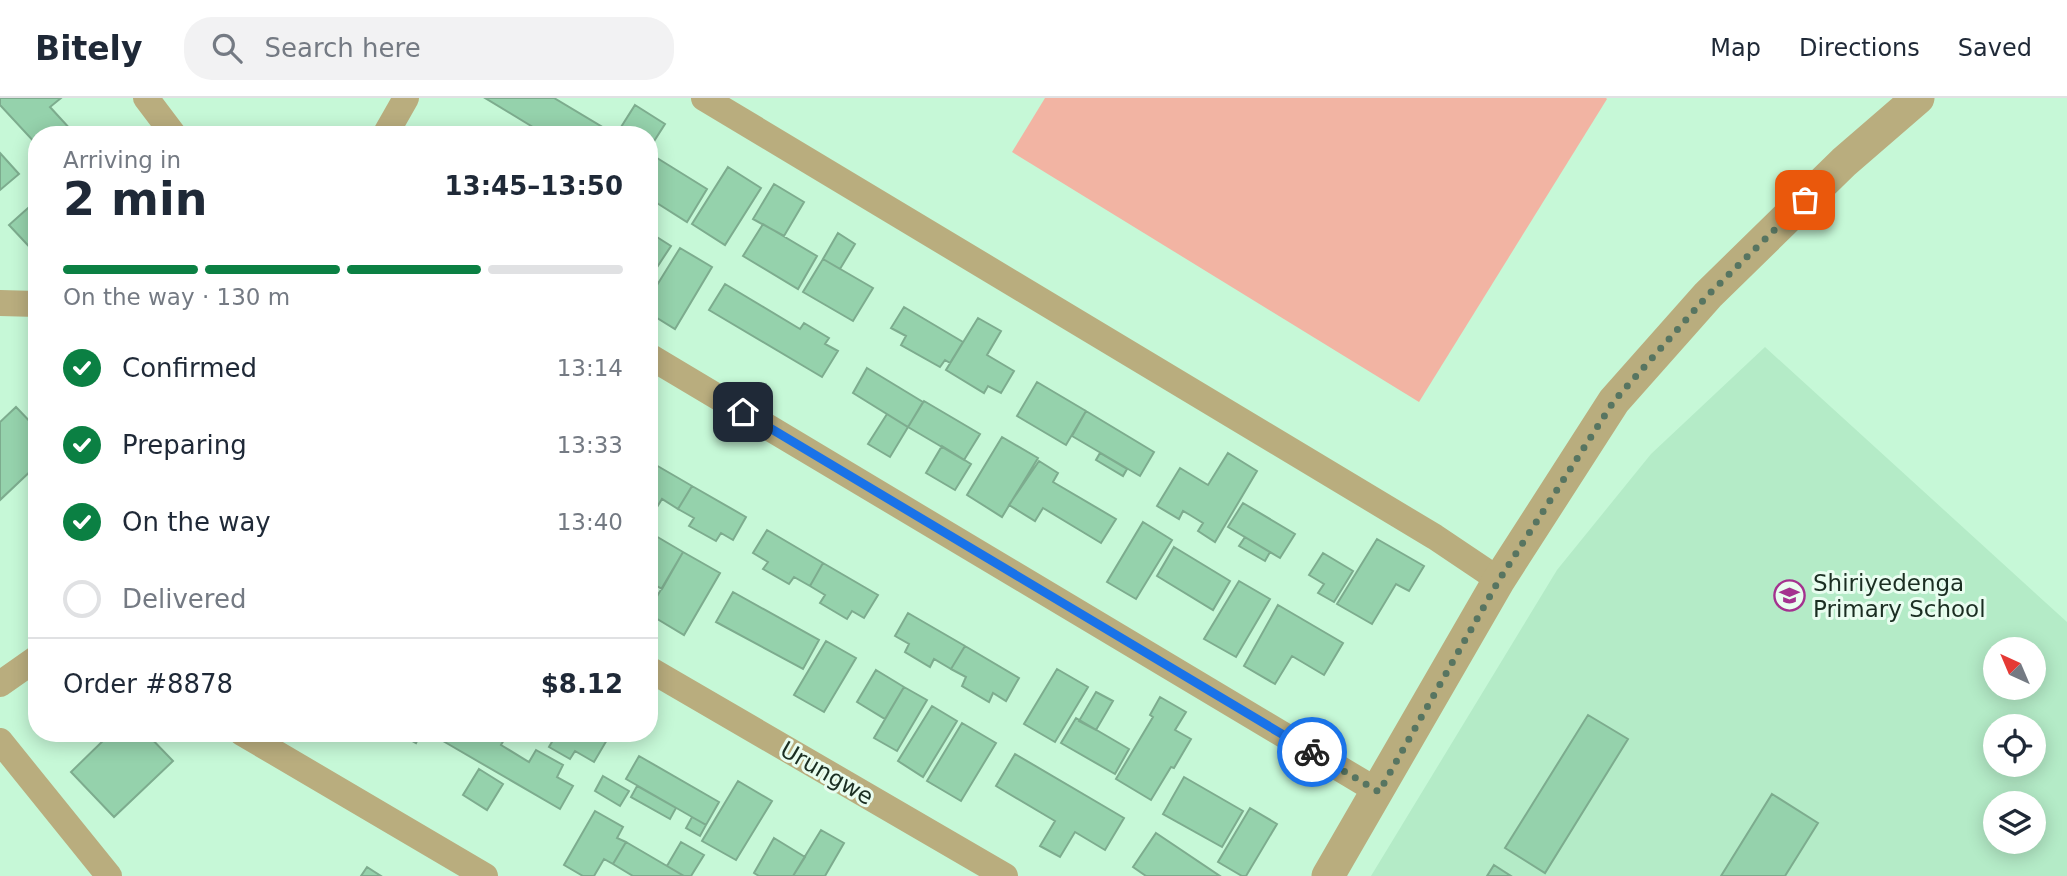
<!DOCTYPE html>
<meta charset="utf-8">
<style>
body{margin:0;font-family:"DejaVu Sans",sans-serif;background:#f2f2f3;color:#1f2937;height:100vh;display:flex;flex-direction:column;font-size:26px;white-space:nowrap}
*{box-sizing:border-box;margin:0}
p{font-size:23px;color:#747a83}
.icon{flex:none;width:38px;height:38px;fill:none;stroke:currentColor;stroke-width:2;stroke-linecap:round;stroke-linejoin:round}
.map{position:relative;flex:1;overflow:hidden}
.panel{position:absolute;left:28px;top:28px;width:630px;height:616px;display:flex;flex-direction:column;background:#fff;border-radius:28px;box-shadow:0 4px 18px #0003}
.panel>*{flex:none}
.needle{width:46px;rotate:316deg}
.buttons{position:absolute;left:1983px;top:539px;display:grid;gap:14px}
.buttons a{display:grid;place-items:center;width:63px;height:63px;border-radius:50%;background:#fff;box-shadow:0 4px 18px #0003;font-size:35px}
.pin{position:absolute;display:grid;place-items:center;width:60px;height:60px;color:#fff;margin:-30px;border-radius:14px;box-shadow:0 4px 10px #0006}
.courier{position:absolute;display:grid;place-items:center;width:70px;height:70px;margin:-35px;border:5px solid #1a73e8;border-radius:50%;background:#fff;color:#222;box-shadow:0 2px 9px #0007}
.head em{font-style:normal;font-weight:600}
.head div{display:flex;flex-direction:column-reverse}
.head{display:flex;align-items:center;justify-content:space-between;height:119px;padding:0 35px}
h1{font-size:46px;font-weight:600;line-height:52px}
.bar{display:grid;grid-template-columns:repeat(4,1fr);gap:10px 7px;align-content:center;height:84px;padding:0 35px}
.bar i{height:9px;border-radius:5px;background:#e0e1e3}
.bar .on{background:#0b8043}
.bar p{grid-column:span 4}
.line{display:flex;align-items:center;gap:18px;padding:0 35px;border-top:2px solid #e0e1e3}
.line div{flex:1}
ol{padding:0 35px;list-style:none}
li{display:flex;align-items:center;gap:21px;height:77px}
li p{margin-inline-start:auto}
li .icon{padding:7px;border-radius:50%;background:#0b8043;color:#fff;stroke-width:4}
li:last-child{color:#747a83}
li i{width:38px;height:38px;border:4px solid #e0e1e3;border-radius:50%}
header{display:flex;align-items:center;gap:42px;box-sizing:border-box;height:98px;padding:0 35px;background:#fff;border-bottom:2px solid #e0e1e3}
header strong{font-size:33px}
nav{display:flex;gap:38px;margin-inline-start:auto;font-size:24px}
.search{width:490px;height:63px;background:#f2f2f3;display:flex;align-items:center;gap:18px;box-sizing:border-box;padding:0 24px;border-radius:28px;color:#747a83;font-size:26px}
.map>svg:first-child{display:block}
.built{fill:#b4ebc7;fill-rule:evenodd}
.pitch{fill:#f2b4a3}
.building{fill:#95d2ac;stroke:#7dac8e;stroke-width:2}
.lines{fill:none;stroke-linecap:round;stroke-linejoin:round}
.minor{stroke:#b9ad7e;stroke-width:26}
.tertiary{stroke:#b9ad7e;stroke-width:33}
.done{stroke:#577561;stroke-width:7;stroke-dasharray:0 12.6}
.route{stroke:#1a73e8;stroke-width:9}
.labels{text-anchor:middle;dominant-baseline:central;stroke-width:6;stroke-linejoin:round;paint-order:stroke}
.poi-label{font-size:23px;fill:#1b2e22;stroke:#e9fdf0;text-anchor:start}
.street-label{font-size:23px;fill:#1b2e22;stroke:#e9fdf0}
</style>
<header>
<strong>Bitely</strong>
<div class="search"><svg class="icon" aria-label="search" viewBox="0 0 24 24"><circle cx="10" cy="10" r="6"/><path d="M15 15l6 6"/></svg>Search here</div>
<nav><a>Map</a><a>Directions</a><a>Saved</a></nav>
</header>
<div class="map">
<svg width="2067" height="778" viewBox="0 0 2067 778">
<rect width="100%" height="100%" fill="#c6f8d7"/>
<path class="built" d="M1765 249 2067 524V778H1371L1557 472 1651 356ZM1995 551H2034V590H1995ZM1995 628H2034V667H1995ZM1995 705H2034V744H1995Z"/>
<path class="pitch" d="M1045 0H1606L1607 1 1419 304 1012 54Z"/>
<path class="building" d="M0 0H61L50 9 72 33 68 37H37V47L0 7Z
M485 0H554L604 30 601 37H546Z
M635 7 665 26 649 51V37H616Z
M0 55 19 76 0 92Z
M649 55 707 91 687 124 649 100Z
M728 69 761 90 725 147 692 126Z
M774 86 804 104 784 138 753 121Z
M37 102V157L9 127Z
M763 126 817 158 798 191 743 158Z
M649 134 671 148 650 180 649 179Z
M838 135 855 146 840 171 823 161Z
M680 150 712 169 675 231 649 215V200Z
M823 161 873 190 853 223 803 194Z
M725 186 800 231 804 225 829 240 825 246 838 253 822 279 709 212Z
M904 209 963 244 950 265 945 262 940 269 901 247 906 238 891 230Z
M978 220 1001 233 987 257 1014 273 1001 295 988 288 984 295 946 272Z
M867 270 923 304 908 329 853 295Z
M1037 284 1086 313 1066 347 1017 318Z
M924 303 980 336 964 362 908 329Z
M16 309 37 331V367L0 402V324Z
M1086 313 1154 354 1140 378 1072 338Z
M887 316 908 329 890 359 868 346Z
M1002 339 1038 360 1002 419 967 397Z
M942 348 971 366 955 392 926 375Z
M1100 355 1127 371 1123 378 1096 362Z
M1228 355 1257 373 1215 444 1198 433 1203 425 1190 417 1183 413 1179 421 1157 408 1180 370 1208 387Z
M649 363 692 388 678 411 662 401 657 409 649 404Z
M1039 363 1058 375 1053 384 1116 421 1101 445 1043 410 1035 423 1009 407Z
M692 388 746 419 733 442 721 435 716 443 689 428 694 420 678 411Z
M1243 405 1295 436 1280 460 1228 429Z
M1143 424 1172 442 1136 501 1107 484Z
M767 432 823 465 810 488 794 479 789 486 763 471 768 464 753 455Z
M649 434 683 454 662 491 649 484Z
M1245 439 1270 454 1265 463 1239 448Z
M1377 441 1424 468 1409 493 1396 486 1372 526 1337 506Z
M1174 449 1230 483 1213 512 1157 478Z
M683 454 720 475 684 537 649 516V512Z
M1323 455 1353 473 1334 504 1318 495 1324 486 1309 477Z
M823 465 878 497 864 520 852 513 847 521 820 505 825 497 810 488Z
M1239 483 1270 501 1236 559 1204 541Z
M733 494 819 542 803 571 716 524Z
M1278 507 1343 545 1324 577 1292 558 1275 586 1244 568Z
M908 515 965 548 951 571 934 561 930 569 905 554 909 546 895 538Z
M826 543 856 560 824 614 794 597Z
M965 548 1019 580 1006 603 993 595 989 604 962 588 966 579 951 571Z
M1057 571 1088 589 1055 644 1024 626Z
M876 572 904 589 885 621 857 604Z
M904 589 927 602 897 653 874 640Z
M1096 594 1113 603 1096 632 1079 623Z
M1160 599 1186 614 1175 632 1191 641 1174 670 1171 669 1151 702 1116 681 1153 619 1150 617Z
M932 608 957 623 923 679 898 663Z
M1588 617 1628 641 1545 775 1505 750Z
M1076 620 1129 651 1115 676 1061 645Z
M962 625 996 645 961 703 927 683Z
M111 635H146L173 663 114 719 71 674Z
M398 635H421L416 645Z
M448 635H508L501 647 529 664 536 652 563 667 557 679 573 688 560 711 443 643Z
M553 635H611L594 664 575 653 570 661 549 649 556 637Z
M1015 656 1124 720 1105 752 1075 734 1060 759 1040 748 1055 723 996 688Z
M639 658 719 704 706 727 626 681Z
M479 671 503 686 487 712 463 697Z
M603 678 629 693 620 708 595 693Z
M1184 679 1243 713 1222 749 1163 716Z
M738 683 772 703 736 762 702 743Z
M637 688 676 710 670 721 631 699Z
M1772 696 1818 725 1785 778H1721Z
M1250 710 1277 726 1246 778H1242L1218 764Z
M595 713 623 729 617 740 626 744 613 766 604 761 594 778H583L564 767Z
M692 719 706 727 700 738 686 730Z
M821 732 844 745 825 778H793Z
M1156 735 1220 778H1146L1133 769Z
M774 740 805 759 793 778H759L754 775Z
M626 744 667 768 684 778H633L613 766Z
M681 744 704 757 691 778H684L667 768Z
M1494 767 1511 778H1487Z
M367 769 381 778H361Z"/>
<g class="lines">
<path class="minor" d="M146 0 174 37
M704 0 1435 439 1499 482
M385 37 406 0
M0 205 37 206
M649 258 1379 694
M649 571 1005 778
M0 586 37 560
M242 635 485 778
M0 643 109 778"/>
<path class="tertiary" d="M1328 778 1499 482 1614 303 1708 197 1844 64 1918 0"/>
</g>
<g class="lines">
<path class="done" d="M1312 654 1379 694 1499 482 1614 303 1708 197 1805 102"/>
<path class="route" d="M743 314 1312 654"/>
</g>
<defs>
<symbol id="school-ring" viewBox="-11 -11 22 22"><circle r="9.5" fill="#e9fdf0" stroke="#a4328f" stroke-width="1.5"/><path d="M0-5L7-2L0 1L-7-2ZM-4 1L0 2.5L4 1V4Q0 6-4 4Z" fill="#a4328f"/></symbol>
</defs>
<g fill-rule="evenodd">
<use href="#school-ring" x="1772" y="480" width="35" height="35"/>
</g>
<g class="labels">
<g class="poi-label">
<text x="1813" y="485">Shiriyedenga<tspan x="1813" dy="26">Primary School</tspan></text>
</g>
<g class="street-label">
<text transform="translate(827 675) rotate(30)">Urungwe</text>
</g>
</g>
</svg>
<div class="buttons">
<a><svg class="needle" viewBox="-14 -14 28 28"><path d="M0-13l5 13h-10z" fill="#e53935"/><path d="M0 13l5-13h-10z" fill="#747a83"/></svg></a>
<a><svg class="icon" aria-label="locate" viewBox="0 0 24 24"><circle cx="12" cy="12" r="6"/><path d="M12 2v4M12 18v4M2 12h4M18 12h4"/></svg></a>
<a><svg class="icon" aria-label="layers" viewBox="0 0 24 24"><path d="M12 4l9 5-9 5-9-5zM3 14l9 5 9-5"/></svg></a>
</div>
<div class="pin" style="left:1805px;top:102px;background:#ea580c"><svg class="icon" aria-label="bag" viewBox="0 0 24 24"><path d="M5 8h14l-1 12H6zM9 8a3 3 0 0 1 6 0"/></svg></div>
<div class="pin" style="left:743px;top:314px;background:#1f2937"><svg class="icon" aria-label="home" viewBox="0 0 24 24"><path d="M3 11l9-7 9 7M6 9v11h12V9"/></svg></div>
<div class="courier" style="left:1312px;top:654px"><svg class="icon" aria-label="bike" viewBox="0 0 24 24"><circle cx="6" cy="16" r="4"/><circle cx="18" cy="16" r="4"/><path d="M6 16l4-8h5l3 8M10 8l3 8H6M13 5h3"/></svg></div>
<section class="panel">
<div class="head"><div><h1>2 min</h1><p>Arriving in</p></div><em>13:45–13:50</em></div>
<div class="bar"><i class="on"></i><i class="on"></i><i class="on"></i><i></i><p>On the way · 130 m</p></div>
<ol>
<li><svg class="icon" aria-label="check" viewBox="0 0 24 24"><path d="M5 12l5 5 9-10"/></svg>Confirmed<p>13:14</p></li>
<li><svg class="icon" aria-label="check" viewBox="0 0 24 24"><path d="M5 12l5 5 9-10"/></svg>Preparing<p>13:33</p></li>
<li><svg class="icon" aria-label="check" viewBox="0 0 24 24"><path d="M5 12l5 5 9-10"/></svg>On the way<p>13:40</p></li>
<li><i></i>Delivered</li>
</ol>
<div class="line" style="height:91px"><div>Order #8878</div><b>$8.12</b></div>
</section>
</div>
